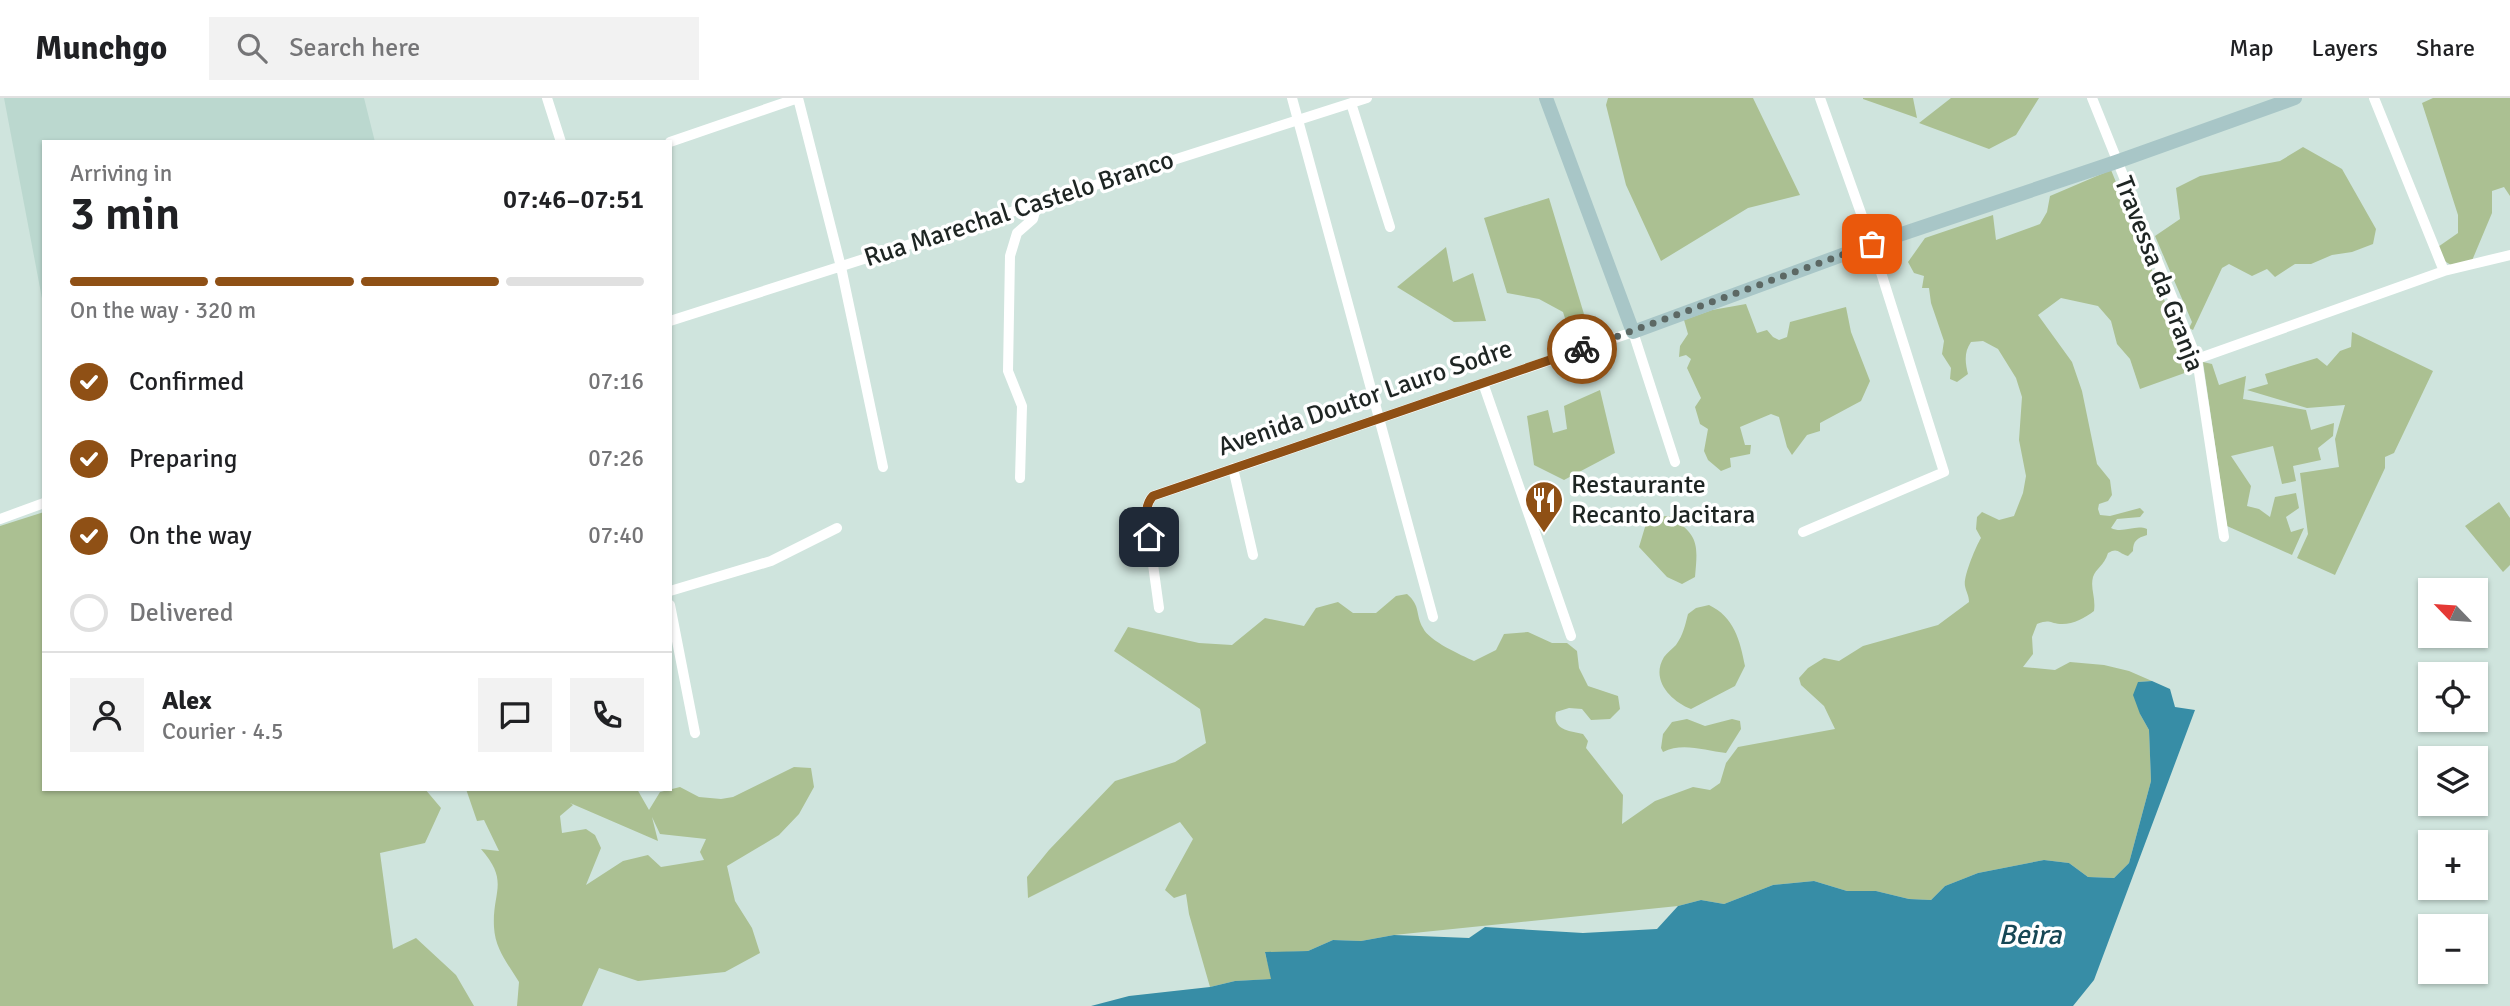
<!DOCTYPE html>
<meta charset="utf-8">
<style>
body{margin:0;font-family:Signika,sans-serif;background:#f2f2f2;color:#202124;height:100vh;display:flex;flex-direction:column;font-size:26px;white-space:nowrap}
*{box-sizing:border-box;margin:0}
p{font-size:23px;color:#757577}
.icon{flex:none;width:38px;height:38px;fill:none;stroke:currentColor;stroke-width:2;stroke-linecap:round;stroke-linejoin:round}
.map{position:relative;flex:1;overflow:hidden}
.sheet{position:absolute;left:42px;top:42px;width:630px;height:651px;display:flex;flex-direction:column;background:#fff;border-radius:0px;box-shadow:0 2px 5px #0004}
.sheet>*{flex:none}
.needle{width:46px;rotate:295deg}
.tools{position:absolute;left:2418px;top:480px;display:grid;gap:14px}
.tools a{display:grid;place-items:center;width:70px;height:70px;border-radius:0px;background:#fff;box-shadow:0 2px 5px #0004;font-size:35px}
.pin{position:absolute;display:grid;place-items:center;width:60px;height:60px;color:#fff;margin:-30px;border-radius:14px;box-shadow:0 4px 10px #0006}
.courier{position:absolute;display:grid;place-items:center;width:70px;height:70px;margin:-35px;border:5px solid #8f5015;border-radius:50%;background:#fff;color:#222;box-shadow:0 2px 9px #0007}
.summary em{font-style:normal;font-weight:600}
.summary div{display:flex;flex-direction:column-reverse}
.summary{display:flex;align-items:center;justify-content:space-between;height:119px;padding:0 28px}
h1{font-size:46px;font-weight:600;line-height:52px}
.bar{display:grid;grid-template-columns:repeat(4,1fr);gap:10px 7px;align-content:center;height:84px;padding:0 28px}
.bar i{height:9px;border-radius:5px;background:#e0e0e0}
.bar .active{background:#8f5015}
.bar p{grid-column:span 4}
.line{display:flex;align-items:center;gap:18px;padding:0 28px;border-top:2px solid #e0e0e0}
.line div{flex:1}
.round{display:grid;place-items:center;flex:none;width:74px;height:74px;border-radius:0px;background:#f2f2f2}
ol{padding:0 28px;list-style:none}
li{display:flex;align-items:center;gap:21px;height:77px}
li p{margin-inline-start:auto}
li .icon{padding:7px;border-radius:50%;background:#8f5015;color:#fff;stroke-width:4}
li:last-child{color:#757577}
li i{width:38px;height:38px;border:4px solid #e0e0e0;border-radius:50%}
header{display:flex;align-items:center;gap:42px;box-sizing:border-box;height:98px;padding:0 35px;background:#fff;border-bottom:2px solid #e0e0e0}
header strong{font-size:33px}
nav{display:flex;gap:38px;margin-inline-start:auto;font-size:24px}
.search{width:490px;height:63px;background:#f2f2f2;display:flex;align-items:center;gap:18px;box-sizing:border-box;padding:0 24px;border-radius:0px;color:#757577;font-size:26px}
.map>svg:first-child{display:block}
.built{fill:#bbd8cf}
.green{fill:#abc092;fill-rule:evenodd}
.water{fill:#378da6}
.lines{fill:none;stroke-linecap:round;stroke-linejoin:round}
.street{stroke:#fff;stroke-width:10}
.secondary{stroke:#a8c6c7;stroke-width:14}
.done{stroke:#5c6864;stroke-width:7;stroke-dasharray:0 12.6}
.route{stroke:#8f5015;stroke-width:9}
.labels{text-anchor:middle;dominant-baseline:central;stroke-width:7;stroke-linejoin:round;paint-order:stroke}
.street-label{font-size:26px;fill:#1e2523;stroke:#fff}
.poi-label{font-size:26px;fill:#1e2523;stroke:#fff;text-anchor:start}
.water-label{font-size:28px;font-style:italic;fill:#164755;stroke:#fff}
</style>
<header>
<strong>Munchgo</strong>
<div class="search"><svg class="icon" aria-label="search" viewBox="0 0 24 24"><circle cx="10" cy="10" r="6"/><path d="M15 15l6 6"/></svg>Search here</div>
<nav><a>Map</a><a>Layers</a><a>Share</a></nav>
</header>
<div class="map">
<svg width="2510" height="908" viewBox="0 0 2510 908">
<rect width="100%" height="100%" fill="#cfe4dd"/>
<path class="built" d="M4 0H364L375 44H44V211Z"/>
<path class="green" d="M1608 0H1753L1800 97 1748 110 1661 163 1626 87 1606 7Z
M1863 0H1913L1917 20 1863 1Z
M1951 0H2039L2016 37 1989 51 1919 25Z
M2433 0H2510V98L2504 89 2492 93V115L2471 165 2454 169 2443 162 2435 151 2458 135V117L2422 5Z
M2303 49 2342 71 2376 131 2373 146 2352 154 2332 157 2311 166H2295L2275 179 2267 171 2252 178 2229 166 2222 170 2193 232 2189 230 2192 224 2155 138 2180 121 2176 90 2200 78 2280 63Z
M2111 72 2193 272 2140 291 2130 261 2117 246 2111 223 2098 208 2061 200 2038 217 2072 264 2082 293 2097 366 2110 382 2112 397 2108 403 2099 406 2098 411 2100 417 2110 418 2140 410 2144 414 2140 419 2117 421 2111 430C2123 436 2135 426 2147 431V437C2137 440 2133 443 2133 453L2128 458C2118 455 2118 449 2108 455 2104 468 2096 470 2093 479 2090 491 2096 499 2094 513 2085 520 2072 527 2060 526 2049 525 2050 521 2037 526L2032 539 2033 556 2023 569 2055 572 2070 564 2104 567 2129 573 2152 583 2138 584 2140 616 2149 632 2151 683 2129 765 2114 780 2088 779 2069 765 2044 762 1978 775 1945 788 1931 802 1909 801 1876 793H1847L1814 783 1773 787 1724 806 1701 802 1678 808 1394 837 1361 843 1333 842 1308 853 1265 855 1272 881 1235 883 1210 889 1189 816 1186 796 1174 800 1165 792 1193 741 1180 724 1028 800 1027 779 1049 752 1115 683 1175 664 1206 645 1200 611 1114 553 1128 529 1199 545 1232 547 1265 520 1304 528 1316 510 1338 504 1353 515H1376L1396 498 1407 496C1421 508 1415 516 1423 530 1429 543 1461 557 1474 563L1496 552 1504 536 1528 534 1552 545H1567L1577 553 1579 570 1588 588 1618 598 1620 611 1610 621 1591 622 1582 611 1569 610 1556 614C1552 632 1570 633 1583 636L1588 643 1586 650 1623 697 1622 726 1655 703 1693 689 1710 692 1720 685 1726 665 1738 649 1835 631 1824 608 1801 587 1799 580 1808 570 1824 560 1839 563 1863 548 1938 527 1969 504C1969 497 1966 494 1965 488 1963 479 1976 448 1981 440L1976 431 1977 419 1982 414 1999 422 2014 418 2023 395 2026 378 2019 342 2022 299 2016 280 1998 251 1983 243 1971 244C1964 254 1965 264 1968 276L1957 284 1950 281 1951 270 1942 256 1944 243 1931 205 1929 190H1922L1924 178 1914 175 1908 164 1925 140 1993 117 1996 142 2040 126 2047 114 2050 98Z
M1549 100 1590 236 1572 242 1563 214 1539 201 1507 195 1484 120Z
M1446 149 1453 184 1473 175 1486 223 1454 224 1397 189Z
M1746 206 1757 235 1767 232 1773 239 1779 242 1787 239 1790 224 1846 209 1851 234 1870 283 1861 303 1820 325V333L1807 337 1792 357 1787 349 1779 319 1771 316 1740 329 1745 347H1751L1750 356 1730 360 1731 369 1721 373 1708 362 1704 353 1708 331 1700 326 1695 309 1701 300 1687 270 1691 261 1686 257 1679 259 1680 248 1688 236 1684 222 1712 212Z
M2352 234 2433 273 2394 355 2385 359V370L2335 477 2297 460 2308 436 2300 375 2339 369 2335 341 2345 307 2307 310 2247 292 2268 286 2265 276 2317 260 2327 268 2340 253 2351 249Z
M2203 264 2212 266 2219 287 2246 278 2243 301 2306 312 2311 332 2334 325 2333 338 2318 350 2321 362 2293 368 2296 383 2282 386 2273 348 2231 358 2251 388 2247 408 2259 411 2270 419 2275 399 2296 395 2299 410 2286 419 2291 434 2304 430 2292 457 2227 428Z
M1600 292 1615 355 1564 382 1534 367 1527 318 1548 312 1553 335 1567 331 1564 308Z
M2499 404 2510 420V467L2503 474 2465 428Z
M44 414V691H425L441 710 425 745 380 755 393 851 416 840 456 877 474 908H0V428Z
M1669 418C1699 437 1698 446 1695 479L1682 486 1667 479 1639 449 1648 419Z
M1709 507C1734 519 1740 542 1745 568L1735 588 1691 611C1671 603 1650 582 1664 559 1667 555 1672 551 1676 547 1683 537 1685 528 1688 516L1696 510Z
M1687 621 1705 628 1732 621 1740 623 1741 631 1726 655C1705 653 1683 644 1663 654L1661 650 1663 636 1672 624Z
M794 669 811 670 814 689 799 716 779 737 727 768 735 803 752 830 760 855 725 874 638 883 599 870 582 908H517L519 884C508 866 495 851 494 829 492 793 510 784 481 751L499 753 484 722 477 723 466 691H637L649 712 660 694 680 689 699 699 721 701 733 699ZM570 705 658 743 652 719 660 736 706 741 700 754 704 762 661 769 648 757 623 763 586 787 601 750 595 737 586 731 562 735 560 718 573 707Z"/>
<path class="water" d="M2152 583 2170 591 2175 609 2195 612 2094 882 2073 908H1091L1129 898 1210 889 1235 883 1271 881 1265 854 1308 853 1333 842 1361 843 1394 837 1469 840 1485 829 1583 835 1657 831 1678 808 1701 802 1724 806 1773 787 1814 783 1847 793H1876L1909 801 1931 802 1945 788 1978 775 2044 762 2069 765 2088 779 2114 780 2129 765 2151 683 2149 632 2140 616 2133 597 2138 584Z"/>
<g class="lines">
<path class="street" d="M547 0 561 44
M798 0 841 169 883 369
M1292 0 1433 519
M2092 0 2197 261 2224 439
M2374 0 2444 173
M1351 5 1390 129
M670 44 798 0
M670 223 1367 0
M2197 261 2444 173 2510 157
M1483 285 1571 538
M1233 370 1253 457
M1020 380 1022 308 1008 273 1010 158 1017 135 1033 121 1037 106
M0 421 44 405
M1803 434 1944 374 1872 146 1820 0
M670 493 771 463 837 430
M670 507 695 635
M1159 510 1147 423C1147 413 1146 405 1153 398L1633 234 1675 364"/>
<path class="secondary" d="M1546 0 1633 234 1872 146 2116 64 2295 0"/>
</g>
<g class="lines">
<path class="done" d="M1582 251 1872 146"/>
<path class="route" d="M1149 439C1147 426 1143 408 1153 398L1582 251"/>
</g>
<defs>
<symbol id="restaurant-pin" viewBox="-11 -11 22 30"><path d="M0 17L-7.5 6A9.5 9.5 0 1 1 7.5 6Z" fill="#8f5015" stroke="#fff"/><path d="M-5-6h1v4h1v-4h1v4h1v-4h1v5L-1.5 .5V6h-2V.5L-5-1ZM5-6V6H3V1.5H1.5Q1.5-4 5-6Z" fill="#fff"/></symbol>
</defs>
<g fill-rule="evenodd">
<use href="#restaurant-pin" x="1522" y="380" width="44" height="60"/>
</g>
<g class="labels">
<g class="street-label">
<text transform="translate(1019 111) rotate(-18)">Rua Marechal Castelo Branco</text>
<text transform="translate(2159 176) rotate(69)">Travessa da Granja</text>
<text transform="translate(1365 300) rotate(-19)">Avenida Doutor Lauro Sodre</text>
</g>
<g class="poi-label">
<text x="1571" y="387">Restaurante<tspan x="1571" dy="30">Recanto Jacitara</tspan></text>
</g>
<g class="water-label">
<text x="2030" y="837">Beira</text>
</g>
</g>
</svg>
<div class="tools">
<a><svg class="needle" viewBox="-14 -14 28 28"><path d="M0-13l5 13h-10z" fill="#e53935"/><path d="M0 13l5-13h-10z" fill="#757577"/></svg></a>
<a><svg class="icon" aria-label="locate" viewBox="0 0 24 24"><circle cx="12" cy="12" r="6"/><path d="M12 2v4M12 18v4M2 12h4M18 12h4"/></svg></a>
<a><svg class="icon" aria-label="layers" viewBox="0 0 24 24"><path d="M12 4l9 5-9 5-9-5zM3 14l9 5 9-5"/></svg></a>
<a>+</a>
<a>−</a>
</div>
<div class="pin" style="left:1872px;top:146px;background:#ea580c"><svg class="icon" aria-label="bag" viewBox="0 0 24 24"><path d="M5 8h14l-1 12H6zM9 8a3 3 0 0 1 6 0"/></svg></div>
<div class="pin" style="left:1149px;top:439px;background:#1f2937"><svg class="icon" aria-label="home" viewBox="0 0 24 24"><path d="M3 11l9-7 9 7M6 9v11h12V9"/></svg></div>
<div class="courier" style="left:1582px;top:251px"><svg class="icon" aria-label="bike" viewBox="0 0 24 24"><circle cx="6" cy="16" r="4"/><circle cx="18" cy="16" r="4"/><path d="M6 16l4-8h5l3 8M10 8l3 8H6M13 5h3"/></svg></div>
<section class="sheet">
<div class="summary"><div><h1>3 min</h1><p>Arriving in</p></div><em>07:46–07:51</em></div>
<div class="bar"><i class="active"></i><i class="active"></i><i class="active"></i><i></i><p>On the way · 320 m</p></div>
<ol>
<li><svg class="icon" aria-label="check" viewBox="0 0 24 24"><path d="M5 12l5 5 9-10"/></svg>Confirmed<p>07:16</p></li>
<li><svg class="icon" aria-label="check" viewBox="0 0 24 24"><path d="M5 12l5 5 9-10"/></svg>Preparing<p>07:26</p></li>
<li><svg class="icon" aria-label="check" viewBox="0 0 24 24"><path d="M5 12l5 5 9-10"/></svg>On the way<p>07:40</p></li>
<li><i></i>Delivered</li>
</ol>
<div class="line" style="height:126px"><a class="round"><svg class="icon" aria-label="person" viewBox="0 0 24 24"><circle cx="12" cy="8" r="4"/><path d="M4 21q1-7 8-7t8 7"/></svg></a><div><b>Alex</b><p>Courier · 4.5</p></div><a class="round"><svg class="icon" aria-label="chat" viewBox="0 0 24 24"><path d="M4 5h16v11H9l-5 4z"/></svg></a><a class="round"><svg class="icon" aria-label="phone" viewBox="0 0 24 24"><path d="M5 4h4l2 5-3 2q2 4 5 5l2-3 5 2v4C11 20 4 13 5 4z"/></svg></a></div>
</section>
</div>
